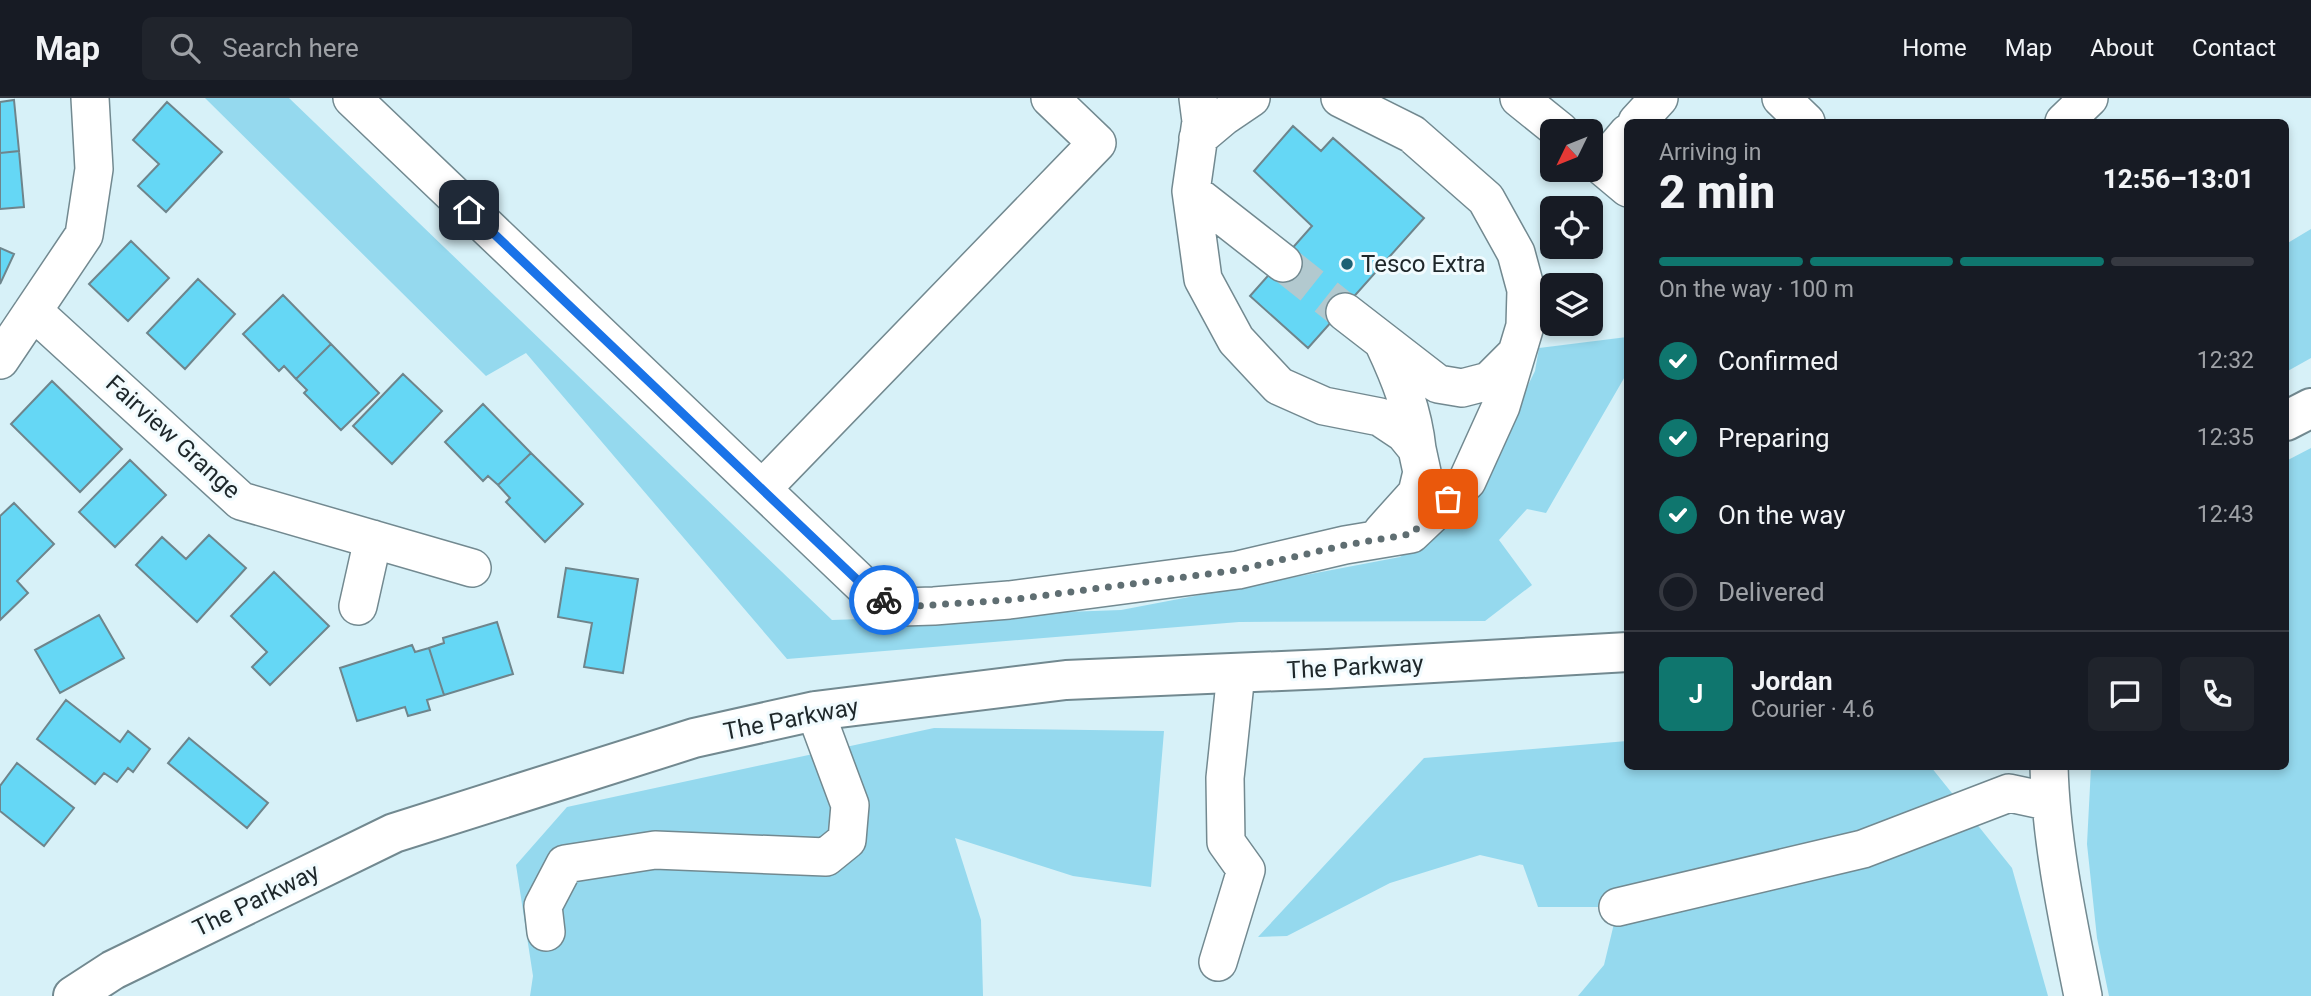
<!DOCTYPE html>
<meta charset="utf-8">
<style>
body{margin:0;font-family:Roboto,sans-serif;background:#20242c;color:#f1f3f6;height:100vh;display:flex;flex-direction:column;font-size:26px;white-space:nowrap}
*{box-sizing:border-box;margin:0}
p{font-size:23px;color:#9ea1a6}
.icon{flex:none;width:38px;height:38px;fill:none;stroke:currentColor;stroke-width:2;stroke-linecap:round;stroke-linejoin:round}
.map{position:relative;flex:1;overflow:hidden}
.side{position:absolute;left:1624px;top:21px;width:665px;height:651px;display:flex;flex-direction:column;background:#171b24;border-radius:10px;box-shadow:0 4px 10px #0003}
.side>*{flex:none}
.needle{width:46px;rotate:227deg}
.fabs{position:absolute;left:1540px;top:21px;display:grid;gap:14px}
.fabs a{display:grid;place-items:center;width:63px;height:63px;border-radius:10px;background:#171b24;box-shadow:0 4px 10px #0003;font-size:35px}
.pin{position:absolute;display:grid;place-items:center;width:60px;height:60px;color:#fff;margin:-30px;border-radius:14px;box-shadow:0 4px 10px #0006}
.courier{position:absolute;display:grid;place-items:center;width:70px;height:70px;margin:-35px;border:5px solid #1a73e8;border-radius:50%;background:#fff;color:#222;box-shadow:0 2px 9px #0007}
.overview em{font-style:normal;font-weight:800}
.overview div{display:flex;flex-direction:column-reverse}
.overview{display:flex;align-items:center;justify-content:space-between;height:119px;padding:0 35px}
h1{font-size:46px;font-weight:800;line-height:52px}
.bar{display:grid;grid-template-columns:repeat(4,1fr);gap:10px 7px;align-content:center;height:84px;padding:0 35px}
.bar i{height:9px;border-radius:5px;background:#363941}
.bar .active{background:#0f766e}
.bar p{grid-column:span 4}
.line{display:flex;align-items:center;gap:18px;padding:0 35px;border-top:2px solid #363941}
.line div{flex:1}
.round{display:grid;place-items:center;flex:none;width:74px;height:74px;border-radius:10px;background:#20242c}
ol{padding:0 35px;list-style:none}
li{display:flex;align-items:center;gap:21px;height:77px}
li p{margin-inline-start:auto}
li .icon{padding:7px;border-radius:50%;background:#0f766e;color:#fff;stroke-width:4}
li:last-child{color:#9ea1a6}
li i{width:38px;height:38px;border:4px solid #363941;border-radius:50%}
header{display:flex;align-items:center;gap:42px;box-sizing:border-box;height:98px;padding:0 35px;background:#171b24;border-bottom:2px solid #363941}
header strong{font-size:33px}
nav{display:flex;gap:38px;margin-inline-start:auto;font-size:24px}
.search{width:490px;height:63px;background:#20242c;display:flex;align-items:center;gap:18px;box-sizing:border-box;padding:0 24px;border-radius:10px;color:#9ea1a6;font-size:26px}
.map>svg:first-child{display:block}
.green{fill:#95d9ee}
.building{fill:#65d7f5;stroke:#6e858c;stroke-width:2}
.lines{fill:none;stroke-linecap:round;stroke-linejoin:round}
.minor-tunnel{stroke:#b2c9cf;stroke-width:37;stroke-dasharray:37 18;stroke-linecap:butt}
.minor-casing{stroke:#728990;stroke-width:40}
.major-casing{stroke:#728990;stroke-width:42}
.minor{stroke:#fff;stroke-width:37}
.major{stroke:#fff;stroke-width:38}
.done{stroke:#5f6e72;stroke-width:7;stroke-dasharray:0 12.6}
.route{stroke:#1a73e8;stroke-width:9}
.poi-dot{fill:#1d6274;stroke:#f1fbfe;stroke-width:2.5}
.labels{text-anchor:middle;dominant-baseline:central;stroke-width:6;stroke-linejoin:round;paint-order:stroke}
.poi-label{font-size:24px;fill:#1e272a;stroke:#f1fbfe;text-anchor:start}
.street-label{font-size:24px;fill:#1e272a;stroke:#f1fbfe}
</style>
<header>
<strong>Map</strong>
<div class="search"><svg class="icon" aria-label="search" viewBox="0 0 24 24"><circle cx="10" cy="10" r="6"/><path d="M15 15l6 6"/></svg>Search here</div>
<nav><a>Home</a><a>Map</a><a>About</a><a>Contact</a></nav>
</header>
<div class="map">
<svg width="2311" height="898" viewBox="0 0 2311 898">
<rect width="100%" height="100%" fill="#d7f1f8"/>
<path class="green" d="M205 0H289L832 522 1121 512 1400 459 1474 397 1535 273 1539 250 1627 239V275L1546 415 1527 411 1499 442 1532 487 1485 523 1239 524 787 561 526 255 486 278Z
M2311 131V260L2286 274V146Z
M2311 350V898H2109L2097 840 2087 746 2091 669 2286 668V363Z
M934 630 1164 633 1151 789 1073 778 955 740 981 822 983 898H530L533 878 516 767 567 709Z
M1627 643 1628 668 1931 669 2012 770 2048 898H1578L1604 867 1618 809H1538L1523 767 1480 757 1390 785 1287 838 1258 839 1424 660Z"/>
<path class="building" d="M14 2 19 53 0 55V4Z
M167 4 222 54 166 114 138 88 159 66 133 42Z
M1293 28 1321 53 1333 40 1424 120 1308 250 1250 198 1312 128 1254 73Z
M19 53 24 109 0 111V55Z
M131 143 169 180 128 223 89 186Z
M0 150 14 156 0 186Z
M198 181 235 216 185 271 147 235Z
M283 197 331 246 296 281 284 268 279 273 243 236Z
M331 246 379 295 341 332 304 295 307 292 296 281Z
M403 276 442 313 392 366 353 328Z
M52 283 122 351 80 394 11 326Z
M483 306 531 355 498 387 488 378 483 383 445 344Z
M531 355 583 406 545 444 506 404 510 400 498 387Z
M130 362 166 397 115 449 79 414Z
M14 405 54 446 17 483 28 495 0 522V418Z
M209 437 246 470 197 524 136 467 162 439 186 461Z
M566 470 638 481 623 575 584 569 592 525 558 519Z
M274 474 329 528 270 587 252 569 267 554 231 518Z
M99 517 124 560 60 595 35 552Z
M497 524 513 576 444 597 429 550 444 545 443 540Z
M412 547 415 554 429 550 444 597 427 602 430 612 408 618 405 609 357 623 340 570Z
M66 602 120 644 128 633 150 651 133 674 128 670 117 684 104 675 95 686 37 641Z
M189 640 268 705 247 730 168 665Z
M17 665 74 710 44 748 0 713V688Z"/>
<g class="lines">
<path class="minor-tunnel" d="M1283 165 1345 214"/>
<defs>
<path id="minor" d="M352 0 873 497 901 509 934 508 1009 502 1238 472 1345 447 1411 436 1467 383 1501 308 1525 228 1526 192 1516 155 1486 101 1412 36 1340 0
M1198 0 1201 23 1191 93 1203 181 1236 242 1279 288 1324 308 1380 319 1404 335 1417 351 1422 374 1417 395 1382 434
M1519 0 1560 33
M1781 0 1806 24
M1637 24 1659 0
M2064 24 2089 0
M1198 40 1223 19 1251 0
M1591 59 1628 90
M1601 67 1628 35
M1191 93 1283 165
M33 213 241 403 472 470
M1345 214 1438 286 1462 290 1489 283 1516 256
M1384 246C1400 280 1413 313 1417 351
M0 262 84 137 94 71 90 0
M762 391 1097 45 1050 0
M358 508 373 441
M2049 668C2051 745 2068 823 2083 898
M1618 809 1863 751 2009 695 2051 704
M546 834 543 808 565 766 655 752 826 759 847 742 850 707 815 613
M1218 864 1246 772 1226 744 1225 680 1236 575"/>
<path id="major" d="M2286 323 2311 310
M73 898 113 872 394 735 694 640 815 613 1066 582 1328 571 1628 554"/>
</defs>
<use href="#minor" class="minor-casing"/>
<use href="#major" class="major-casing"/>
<use href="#minor" class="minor"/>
<use href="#major" class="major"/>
</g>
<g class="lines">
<path class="done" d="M884 502 901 509 1009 502 1238 472 1345 447 1411 436 1448 401"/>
<path class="route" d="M469 112 873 497 884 502"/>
</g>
<circle class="poi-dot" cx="1347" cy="166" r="7"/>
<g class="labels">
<g class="poi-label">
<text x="1361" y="166">Tesco Extra</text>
</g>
<g class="street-label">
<text transform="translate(173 339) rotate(42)">Fairview Grange</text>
<text transform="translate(1355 569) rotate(-3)">The Parkway</text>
<text transform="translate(791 621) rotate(-11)">The Parkway</text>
<text transform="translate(256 802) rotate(-26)">The Parkway</text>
</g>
</g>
</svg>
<div class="fabs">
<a><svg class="needle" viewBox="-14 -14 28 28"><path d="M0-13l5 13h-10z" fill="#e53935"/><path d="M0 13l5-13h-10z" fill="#9ea1a6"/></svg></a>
<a><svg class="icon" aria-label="locate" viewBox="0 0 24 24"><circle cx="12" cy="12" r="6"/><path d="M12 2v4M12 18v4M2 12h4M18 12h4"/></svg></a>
<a><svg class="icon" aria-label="layers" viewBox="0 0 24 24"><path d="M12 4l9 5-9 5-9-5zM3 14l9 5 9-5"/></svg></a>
</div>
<div class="pin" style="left:1448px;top:401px;background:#ea580c"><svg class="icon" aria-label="bag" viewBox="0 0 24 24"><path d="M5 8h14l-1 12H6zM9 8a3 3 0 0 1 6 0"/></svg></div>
<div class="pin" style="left:469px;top:112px;background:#1f2937"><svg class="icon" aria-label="home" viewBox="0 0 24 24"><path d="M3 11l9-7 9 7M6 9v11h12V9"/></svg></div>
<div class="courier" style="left:884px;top:502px"><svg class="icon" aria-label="bike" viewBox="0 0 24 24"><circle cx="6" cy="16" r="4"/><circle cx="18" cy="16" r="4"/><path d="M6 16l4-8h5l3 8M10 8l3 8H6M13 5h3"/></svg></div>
<section class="side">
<div class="overview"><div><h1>2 min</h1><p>Arriving in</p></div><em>12:56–13:01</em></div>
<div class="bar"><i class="active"></i><i class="active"></i><i class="active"></i><i></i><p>On the way · 100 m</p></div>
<ol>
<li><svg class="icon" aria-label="check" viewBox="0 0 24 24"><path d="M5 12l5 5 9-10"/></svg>Confirmed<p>12:32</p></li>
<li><svg class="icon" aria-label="check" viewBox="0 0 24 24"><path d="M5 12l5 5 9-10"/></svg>Preparing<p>12:35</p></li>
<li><svg class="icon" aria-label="check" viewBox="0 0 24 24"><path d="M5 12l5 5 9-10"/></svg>On the way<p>12:43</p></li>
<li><i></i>Delivered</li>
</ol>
<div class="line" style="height:126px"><b class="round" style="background:#0f766e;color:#fff">J</b><div><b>Jordan</b><p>Courier · 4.6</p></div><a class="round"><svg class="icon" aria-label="chat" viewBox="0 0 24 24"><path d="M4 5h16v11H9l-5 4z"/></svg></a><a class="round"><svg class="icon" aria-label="phone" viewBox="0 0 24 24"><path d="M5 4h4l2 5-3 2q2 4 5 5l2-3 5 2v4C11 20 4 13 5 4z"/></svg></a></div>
</section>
</div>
